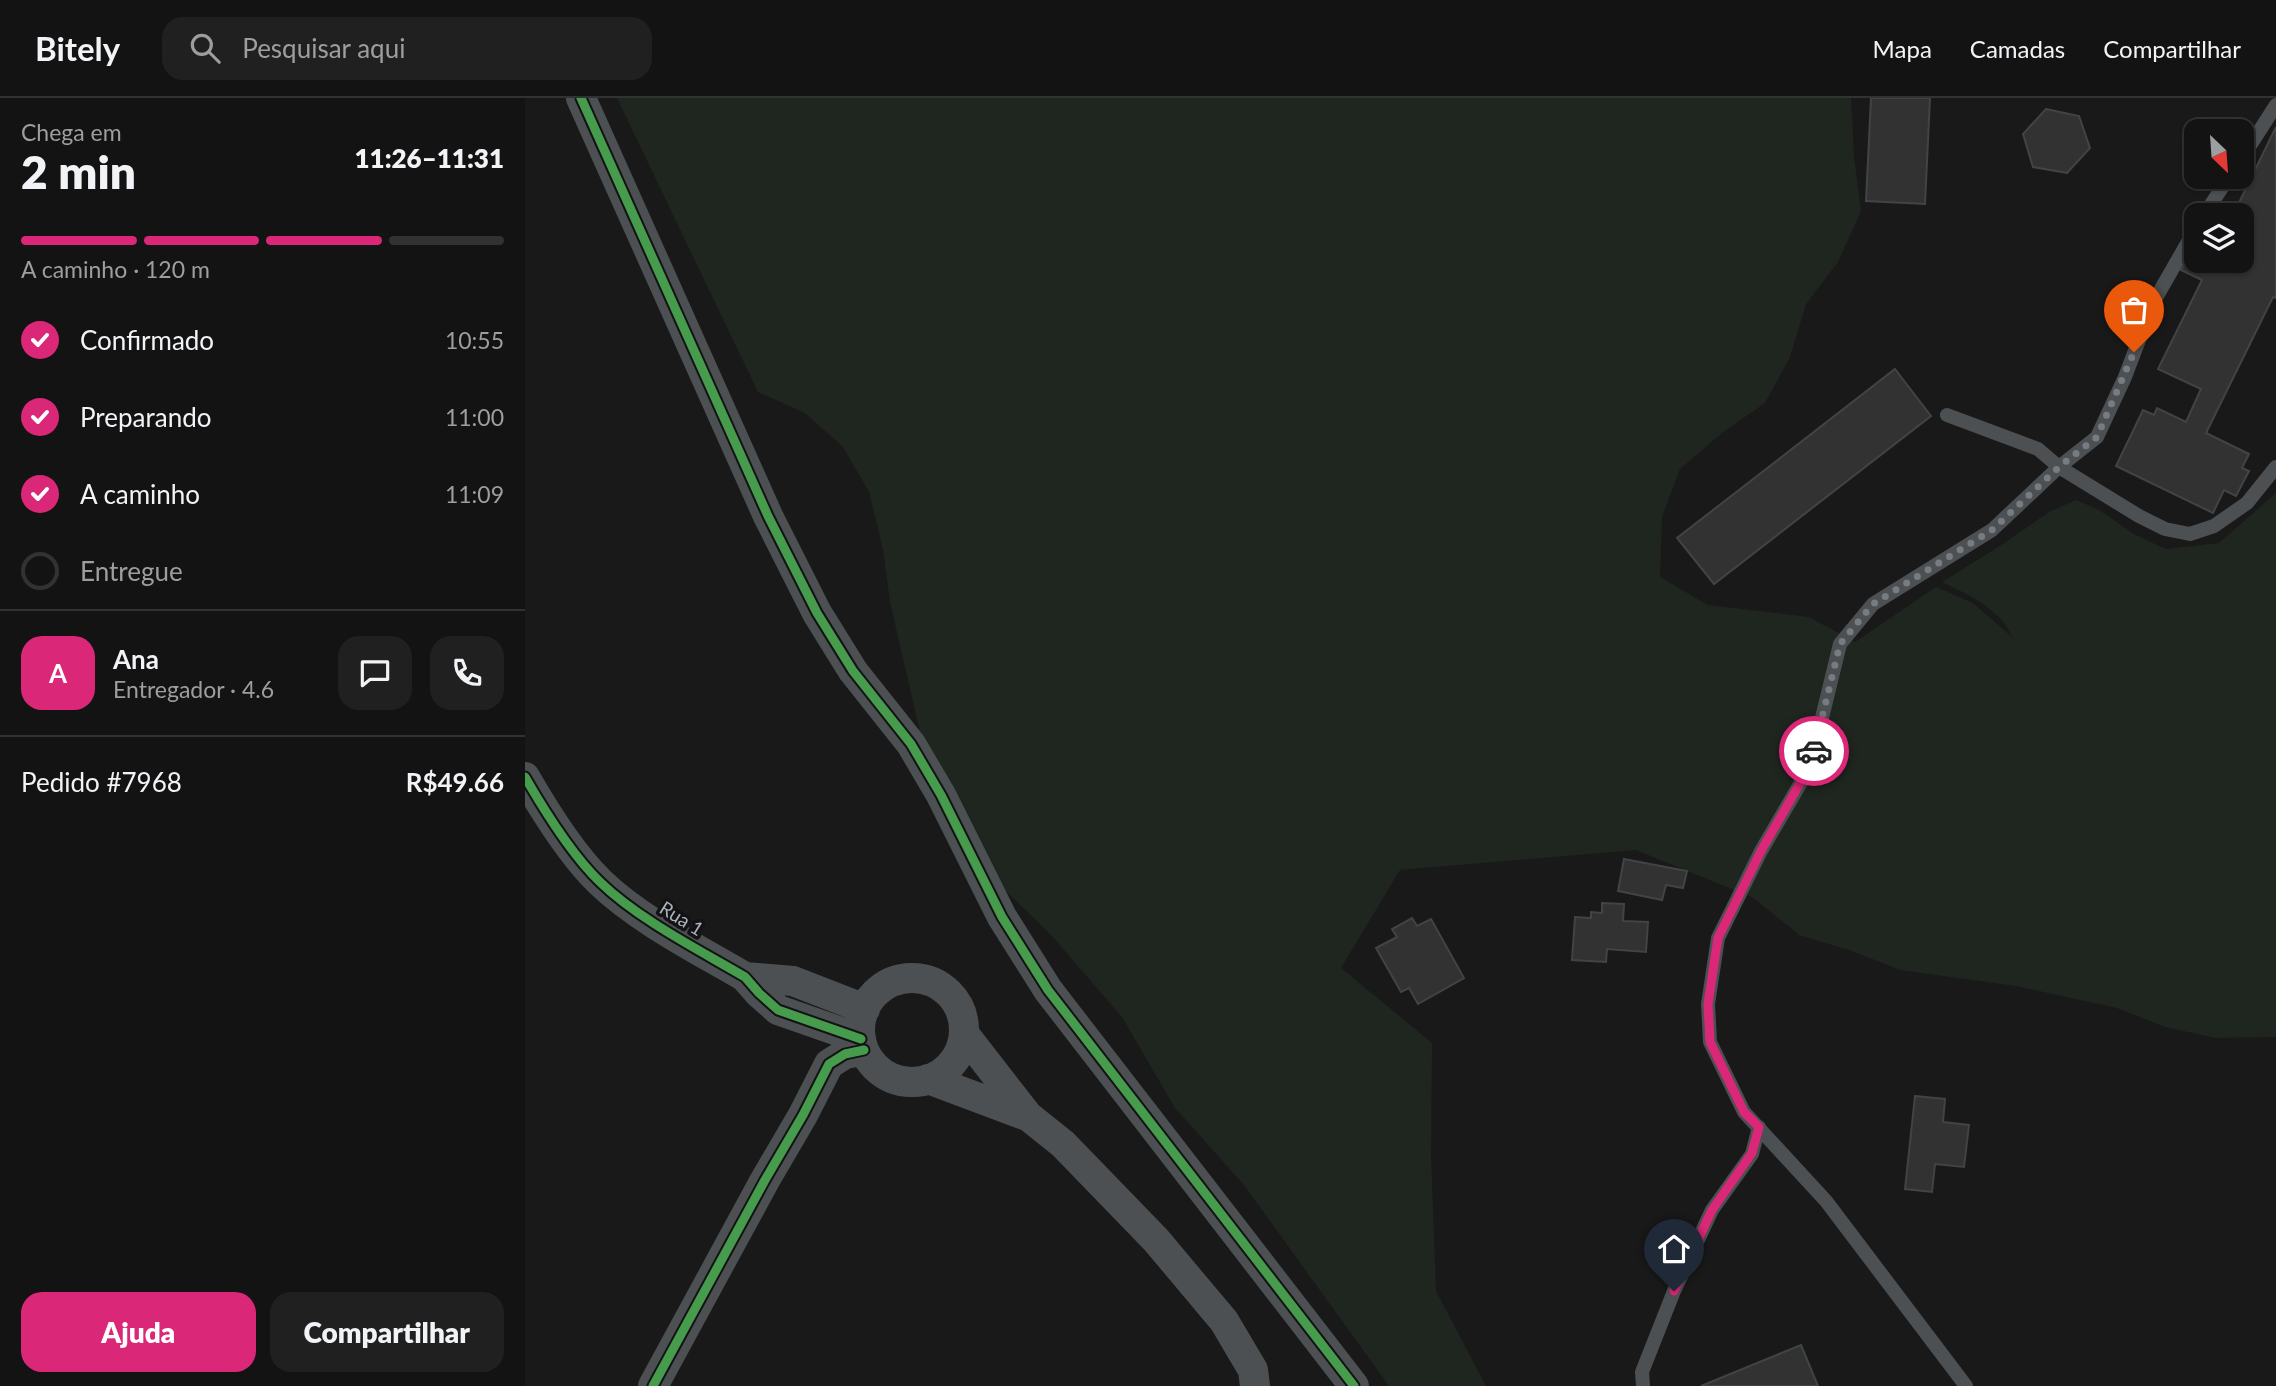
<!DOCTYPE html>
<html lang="pt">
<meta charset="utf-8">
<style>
body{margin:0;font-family:Lato,sans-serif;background:#202021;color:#f1f3f6;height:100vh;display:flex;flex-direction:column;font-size:26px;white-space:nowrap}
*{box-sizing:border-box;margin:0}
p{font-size:23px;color:#9d9ea0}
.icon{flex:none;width:38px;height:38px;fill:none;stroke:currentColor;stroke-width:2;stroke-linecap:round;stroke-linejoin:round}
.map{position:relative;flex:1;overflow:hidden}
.side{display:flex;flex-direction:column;background:#131313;width:525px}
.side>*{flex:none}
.needle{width:46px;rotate:155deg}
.buttons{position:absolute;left:1659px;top:21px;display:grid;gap:14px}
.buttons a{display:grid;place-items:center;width:70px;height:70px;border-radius:14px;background:#131313;box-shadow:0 2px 5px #0004,0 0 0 2px #323233;font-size:35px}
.pin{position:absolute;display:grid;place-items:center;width:60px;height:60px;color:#fff;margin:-72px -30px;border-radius:50% 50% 50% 0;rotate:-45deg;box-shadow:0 0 7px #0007}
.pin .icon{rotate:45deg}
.courier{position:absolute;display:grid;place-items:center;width:70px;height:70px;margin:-35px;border:5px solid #db2777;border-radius:50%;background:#fff;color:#222;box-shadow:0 2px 9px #0007}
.overview em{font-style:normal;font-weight:800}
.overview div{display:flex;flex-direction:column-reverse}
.overview{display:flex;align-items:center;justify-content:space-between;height:119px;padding:0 21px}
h1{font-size:46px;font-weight:800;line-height:52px}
.bar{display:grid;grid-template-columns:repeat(4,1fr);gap:10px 7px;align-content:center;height:84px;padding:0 21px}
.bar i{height:9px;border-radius:5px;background:#323233}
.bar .on{background:#db2777}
.bar p{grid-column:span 4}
.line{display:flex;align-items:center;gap:18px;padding:0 21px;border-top:2px solid #323233}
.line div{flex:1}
.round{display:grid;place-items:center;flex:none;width:74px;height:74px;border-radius:21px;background:#202021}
ol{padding:0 21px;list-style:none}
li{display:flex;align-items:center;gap:21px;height:77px}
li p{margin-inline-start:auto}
li .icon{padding:7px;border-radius:50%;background:#db2777;color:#fff;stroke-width:4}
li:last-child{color:#9d9ea0}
li i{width:38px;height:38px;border:4px solid #323233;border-radius:50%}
.cta{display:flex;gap:14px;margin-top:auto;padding:14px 21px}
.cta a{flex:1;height:80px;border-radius:21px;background:#db2777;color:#fff;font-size:28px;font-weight:800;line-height:80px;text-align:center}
.cta a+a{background:#202021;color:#f1f3f6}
header{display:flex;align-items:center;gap:42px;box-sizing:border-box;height:98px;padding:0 35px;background:#131313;border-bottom:2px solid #323233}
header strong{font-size:33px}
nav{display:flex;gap:38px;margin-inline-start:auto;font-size:24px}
.search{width:490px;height:63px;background:#202021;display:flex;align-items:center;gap:18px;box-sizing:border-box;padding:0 24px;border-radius:21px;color:#9d9ea0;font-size:26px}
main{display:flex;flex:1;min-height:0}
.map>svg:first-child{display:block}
.green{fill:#1f261f}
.building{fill:#323233;stroke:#414445;stroke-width:2}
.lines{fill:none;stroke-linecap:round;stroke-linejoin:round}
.lane{stroke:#4d5052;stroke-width:14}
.street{stroke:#4d5052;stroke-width:30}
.cycleway-casing{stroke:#131315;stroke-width:13}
.cycleway{stroke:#469c4c;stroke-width:9}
.done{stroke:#777c82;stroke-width:7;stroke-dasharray:0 12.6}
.route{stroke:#db2777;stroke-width:9}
.labels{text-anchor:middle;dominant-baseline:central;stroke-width:7;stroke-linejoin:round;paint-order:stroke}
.street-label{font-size:19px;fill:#aab2ba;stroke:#131315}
</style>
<header>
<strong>Bitely</strong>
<div class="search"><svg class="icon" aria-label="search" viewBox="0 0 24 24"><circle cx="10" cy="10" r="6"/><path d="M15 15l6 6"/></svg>Pesquisar aqui</div>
<nav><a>Mapa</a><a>Camadas</a><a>Compartilhar</a></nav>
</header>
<main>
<section class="side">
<div class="overview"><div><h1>2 min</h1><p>Chega em</p></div><em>11:26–11:31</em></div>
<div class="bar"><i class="on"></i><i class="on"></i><i class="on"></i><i></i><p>A caminho · 120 m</p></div>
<ol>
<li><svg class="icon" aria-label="check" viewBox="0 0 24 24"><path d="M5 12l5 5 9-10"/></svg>Confirmado<p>10:55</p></li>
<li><svg class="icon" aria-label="check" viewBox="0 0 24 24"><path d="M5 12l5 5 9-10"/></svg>Preparando<p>11:00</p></li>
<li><svg class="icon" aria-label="check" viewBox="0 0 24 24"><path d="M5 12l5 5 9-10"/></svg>A caminho<p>11:09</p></li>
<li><i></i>Entregue</li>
</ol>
<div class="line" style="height:126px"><b class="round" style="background:#db2777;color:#fff">A</b><div><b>Ana</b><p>Entregador · 4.6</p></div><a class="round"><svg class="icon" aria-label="chat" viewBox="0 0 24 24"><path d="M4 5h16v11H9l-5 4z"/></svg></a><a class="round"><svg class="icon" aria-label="phone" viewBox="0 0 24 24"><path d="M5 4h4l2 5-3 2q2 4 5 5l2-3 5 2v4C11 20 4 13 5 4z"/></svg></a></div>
<div class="line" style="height:91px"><div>Pedido #7968</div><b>R$49.66</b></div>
<div class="cta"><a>Ajuda</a><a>Compartilhar</a></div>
</section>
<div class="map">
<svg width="1751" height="1288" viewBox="0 0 1751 1288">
<rect width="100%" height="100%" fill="#191919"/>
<path class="green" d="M92 0H1326L1329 59 1336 113 1313 164 1281 206 1265 259 1240 305 1197 335 1155 371 1137 419 1135 479 1183 507 1284 519 1330 544 1411 489 1448 505 1487 539C1476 511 1442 496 1417 484L1478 446 1524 414 1551 402 1574 412 1609 436 1641 451 1694 445 1751 395V939L1691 940 1640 929 1592 910 1491 888 1375 872 1327 853 1274 837 1229 800 1111 752 875 772 816 870 907 945 906 1058 911 1193 961 1288H864L719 1087 650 1010 597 919 526 837 446 759 401 660 365 504 358 451 344 394 318 349 280 315 233 294Z"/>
<path class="building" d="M1346 0H1405L1400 106 1341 103Z
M1521 11 1554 18 1565 50 1542 75 1508 69 1498 36Z
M1751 29V200L1748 199 1681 335 1724 356 1717 370 1724 373 1711 398 1699 392 1688 415 1591 368 1618 312 1629 317 1632 310 1661 324 1676 291 1633 271 1677 182 1656 172 1670 145 1671 163H1717V117H1708Z
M1370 271 1406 318 1189 486 1152 440Z
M1099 761 1162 773 1158 790 1141 787 1137 802 1093 793Z
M1077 805 1099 806 1098 823 1123 824 1121 854 1082 851 1081 864 1047 862 1050 819 1066 820V814L1077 815Z
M887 820 892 828 906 821 939 880 893 906 884 890 876 894 851 850 872 839 867 831Z
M1390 998 1420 1001 1418 1024 1444 1027 1439 1069 1410 1066 1407 1094 1380 1091Z
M1276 1247 1293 1288H1176Z"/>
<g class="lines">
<path class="lane" d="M1717 60 1751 7
M1679 117 1704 79
M1422 317 1513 351 1534 369 1614 418 1640 431 1665 436 1689 428 1722 405 1751 369
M1118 1288 1117 1274 1149 1193 1187 1112 1227 1056 1234 1029
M1441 1288 1301 1103 1219 1014 1185 944 1183 906 1193 840 1236 753 1285 669 1315 546 1348 506 1467 432 1534 369 1572 339 1600 279 1628 205 1671 130"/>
<path class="street" d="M56 0 243 418 292 515 328 573 386 646 416 697 477 819 523 892 829 1288
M0 679C19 712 48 758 75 784 113 821 174 852 220 879L234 895 253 912 336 941
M220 879 268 883 340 911
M335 932a52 52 0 1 1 104 0a52 52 0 1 1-104 0Z
M440 937 503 1018 538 1046 631 1142 699 1223 728 1272 730 1288
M403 981 502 1018
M128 1288 240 1082 278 1017 304 966 320 956 339 952"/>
<defs>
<path id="cycleway" d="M56 0 243 418 292 515 328 573 386 646 416 697 477 819 523 892 829 1288
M0 679C19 712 48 758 75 784 113 821 174 852 220 879L234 895 253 912 336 941
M128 1288 240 1082 278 1017 304 966 320 956 339 952"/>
</defs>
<use href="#cycleway" class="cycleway-casing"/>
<use href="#cycleway" class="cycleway"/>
</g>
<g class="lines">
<path class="done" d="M1289 653 1315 546 1348 506 1467 432 1534 369 1572 339 1609 254"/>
<path class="route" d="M1149 1193 1187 1112 1227 1055 1234 1029 1219 1014 1185 944 1183 906 1193 840 1236 753 1285 668 1289 653"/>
</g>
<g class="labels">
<g class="street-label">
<text transform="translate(157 820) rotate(32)">Rua 1</text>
</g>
</g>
</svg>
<div class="buttons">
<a><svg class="needle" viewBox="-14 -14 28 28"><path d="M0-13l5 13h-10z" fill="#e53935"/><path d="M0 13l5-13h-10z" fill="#9d9ea0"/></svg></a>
<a><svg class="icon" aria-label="layers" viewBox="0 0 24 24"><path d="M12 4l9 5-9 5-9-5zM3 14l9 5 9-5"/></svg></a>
</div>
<div class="pin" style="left:1609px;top:254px;background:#ea580c"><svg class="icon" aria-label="bag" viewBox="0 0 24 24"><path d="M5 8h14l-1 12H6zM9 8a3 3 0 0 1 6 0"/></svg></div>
<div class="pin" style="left:1149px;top:1193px;background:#1f2937"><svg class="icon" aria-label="home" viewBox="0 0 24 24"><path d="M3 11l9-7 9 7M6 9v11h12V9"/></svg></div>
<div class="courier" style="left:1289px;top:653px"><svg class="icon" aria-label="car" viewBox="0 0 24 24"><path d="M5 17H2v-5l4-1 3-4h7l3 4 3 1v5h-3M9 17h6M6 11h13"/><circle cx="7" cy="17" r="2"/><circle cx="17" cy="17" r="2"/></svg></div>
</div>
</main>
